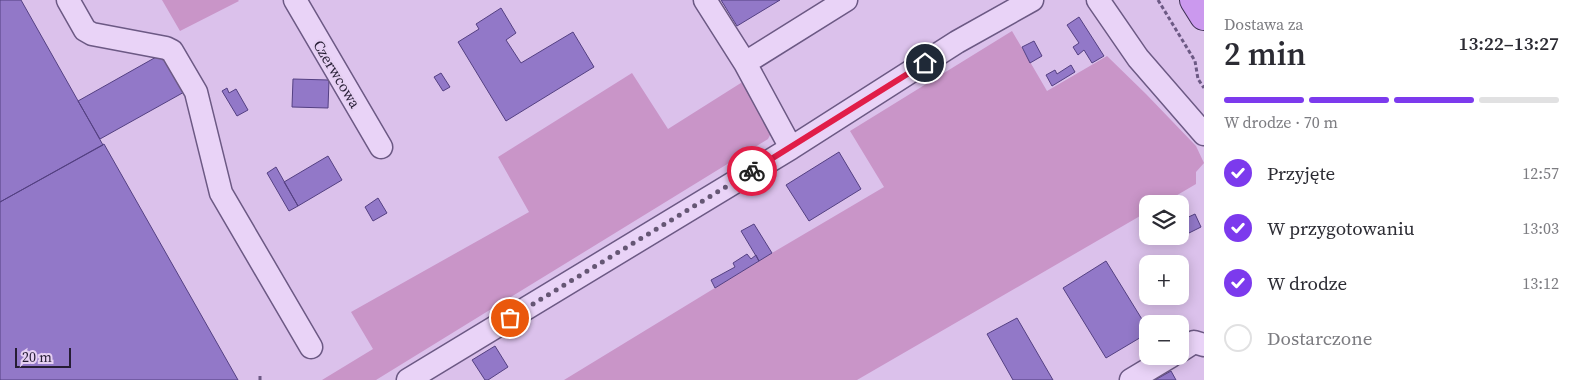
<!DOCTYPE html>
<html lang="pl">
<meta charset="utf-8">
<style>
body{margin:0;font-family:"Source Serif 4",serif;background:#f7f7f7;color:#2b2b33;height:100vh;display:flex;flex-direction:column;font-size:19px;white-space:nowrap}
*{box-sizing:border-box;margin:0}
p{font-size:16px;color:#7c7c81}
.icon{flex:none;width:28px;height:28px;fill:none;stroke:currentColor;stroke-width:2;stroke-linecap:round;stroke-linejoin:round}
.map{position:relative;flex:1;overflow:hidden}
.details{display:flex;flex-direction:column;background:#fff;width:375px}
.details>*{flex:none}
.fabs{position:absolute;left:1139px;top:195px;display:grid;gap:10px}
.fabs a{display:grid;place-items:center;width:50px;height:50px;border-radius:10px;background:#fff;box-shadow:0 2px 12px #0003;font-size:25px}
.scale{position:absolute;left:15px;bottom:12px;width:56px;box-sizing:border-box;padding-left:5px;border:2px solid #261d34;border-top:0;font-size:14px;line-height:18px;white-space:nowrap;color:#261d34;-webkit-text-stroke:4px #e6d0f3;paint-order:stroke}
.pin{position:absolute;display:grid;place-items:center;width:42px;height:42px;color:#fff;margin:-21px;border:2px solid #fff;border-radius:50%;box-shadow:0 1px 5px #0007}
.courier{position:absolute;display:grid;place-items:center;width:50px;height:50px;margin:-25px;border:4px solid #e11d48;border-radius:50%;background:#fff;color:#222;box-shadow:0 1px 6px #0007}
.head em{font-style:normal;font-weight:600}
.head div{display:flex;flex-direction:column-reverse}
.head{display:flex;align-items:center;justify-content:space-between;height:85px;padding:0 20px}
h1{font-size:32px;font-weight:600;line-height:38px}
.bar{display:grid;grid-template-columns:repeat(4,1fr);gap:8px 5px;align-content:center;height:60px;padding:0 20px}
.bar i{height:6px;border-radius:4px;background:#e1e1e2}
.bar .active{background:#7c3aed}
.bar p{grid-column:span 4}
ol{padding:0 20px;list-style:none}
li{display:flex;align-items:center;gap:15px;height:55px}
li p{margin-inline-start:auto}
li .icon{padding:5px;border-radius:50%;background:#7c3aed;color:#fff;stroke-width:4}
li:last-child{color:#7c7c81}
li i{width:28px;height:28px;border:2px solid #e1e1e2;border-radius:50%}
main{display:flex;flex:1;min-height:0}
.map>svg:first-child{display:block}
.green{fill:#c995c8}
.building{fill:#9278c8;stroke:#544082}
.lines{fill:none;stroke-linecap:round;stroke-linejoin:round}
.minor-casing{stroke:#6c5984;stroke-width:25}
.major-casing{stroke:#3b2d52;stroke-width:30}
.path{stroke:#6c5984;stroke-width:3;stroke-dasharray:4 2.5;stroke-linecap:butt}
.minor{stroke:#e9d3f7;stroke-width:22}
.major{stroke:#cb99ee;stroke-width:28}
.done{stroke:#655674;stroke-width:5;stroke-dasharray:0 9}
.route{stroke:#e11d48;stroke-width:6}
.labels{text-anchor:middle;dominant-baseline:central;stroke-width:4.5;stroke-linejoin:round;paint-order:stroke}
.street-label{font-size:15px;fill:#261d34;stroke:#e6d0f3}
</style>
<main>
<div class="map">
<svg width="1204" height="380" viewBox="0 0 1204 380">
<rect width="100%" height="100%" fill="#dbc1eb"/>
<path class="green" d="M162 0H238L239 1 180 31Z
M1012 31 1047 91 1107 56 1146 94 1196 146 1204 163 1196 172V184L1162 204H1148L1147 212 857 380H564L772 253 884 187 850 131Z
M632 73 668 129 744 81 771 133 768 139 376 380H322L373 349 351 312 529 212 498 157Z"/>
<path class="building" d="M0 0H21L103 145 0 202Z
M721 0H780L737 26Z
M501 8 516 33 506 40 521 63 573 32 594 67 506 121 458 42 479 29 476 24Z
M1079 17 1104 56 1092 63 1084 50 1078 55 1073 47 1079 43 1067 25Z
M1034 41 1042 56 1030 63 1022 47Z
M165 52 186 91 100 139 78 101Z
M1071 65 1075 72 1052 86 1046 75 1055 70 1057 74Z
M441 73 450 87 443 91 434 77Z
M293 79 329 80 328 108 292 107Z
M227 88 229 93 236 89 248 110 237 116 222 91Z
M104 144 238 380H0V202Z
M839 152 861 189 809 221 786 185Z
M328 156 342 180 298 206 284 182Z
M276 167 298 206 289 211 267 173Z
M378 198 387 213 373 221 365 207Z
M1195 214 1201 227 1189 233 1182 220Z
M754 224 772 253 759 261 741 231Z
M747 254 751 259 756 255 759 261 715 288 711 280 735 267 733 263Z
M1106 261 1148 329V333L1106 358 1063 288Z
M1017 318 1053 380H1013L987 334Z
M495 346 508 367 488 380H485L472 360Z
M1171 371 1176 380H1155Z"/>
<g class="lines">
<defs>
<path id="minor" d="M68 0 85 30 92 34 166 48 172 51 196 92 221 193 311 347
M295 0 381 147
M705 0 745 63 846 0
M1098 0 1138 58 1204 134
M745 63 791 148
M1180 351 1194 342 1204 345
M408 380 791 148 957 42 1032 0
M1131 380 1171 356"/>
<path id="major" d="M1194 0 1204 16"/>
</defs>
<use href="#minor" class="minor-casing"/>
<use href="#major" class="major-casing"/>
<path class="path" d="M1158 0 1195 61 1198 79 1204 88
M260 376V380"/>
<use href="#minor" class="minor"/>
<use href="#major" class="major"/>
</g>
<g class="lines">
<path class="done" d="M510 318 752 171"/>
<path class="route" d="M752 171 925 63"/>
</g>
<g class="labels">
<g class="street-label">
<text transform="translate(337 74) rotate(59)">Czerwcowa</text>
</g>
</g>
</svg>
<div class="fabs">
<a><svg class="icon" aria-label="layers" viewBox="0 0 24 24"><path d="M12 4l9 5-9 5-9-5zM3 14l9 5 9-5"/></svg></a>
<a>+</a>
<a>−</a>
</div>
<div class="scale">20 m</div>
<div class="pin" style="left:510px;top:318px;background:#ea580c"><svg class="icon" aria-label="bag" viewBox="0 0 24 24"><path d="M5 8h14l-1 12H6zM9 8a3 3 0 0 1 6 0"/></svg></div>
<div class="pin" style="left:925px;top:63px;background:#1f2937"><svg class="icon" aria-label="home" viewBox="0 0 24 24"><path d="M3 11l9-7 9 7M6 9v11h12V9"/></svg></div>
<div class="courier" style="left:752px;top:171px"><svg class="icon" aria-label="bike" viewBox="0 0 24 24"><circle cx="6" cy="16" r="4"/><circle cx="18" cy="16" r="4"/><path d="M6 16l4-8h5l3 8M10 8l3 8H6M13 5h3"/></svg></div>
</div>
<section class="details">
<div class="head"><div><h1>2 min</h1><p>Dostawa za</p></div><em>13:22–13:27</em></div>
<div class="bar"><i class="active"></i><i class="active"></i><i class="active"></i><i></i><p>W drodze · 70 m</p></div>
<ol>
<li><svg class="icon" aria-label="check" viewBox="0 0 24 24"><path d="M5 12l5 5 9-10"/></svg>Przyjęte<p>12:57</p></li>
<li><svg class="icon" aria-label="check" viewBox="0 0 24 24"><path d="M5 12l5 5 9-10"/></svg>W przygotowaniu<p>13:03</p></li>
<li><svg class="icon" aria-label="check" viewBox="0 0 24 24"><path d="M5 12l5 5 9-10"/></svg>W drodze<p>13:12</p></li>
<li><i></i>Dostarczone</li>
</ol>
</section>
</main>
